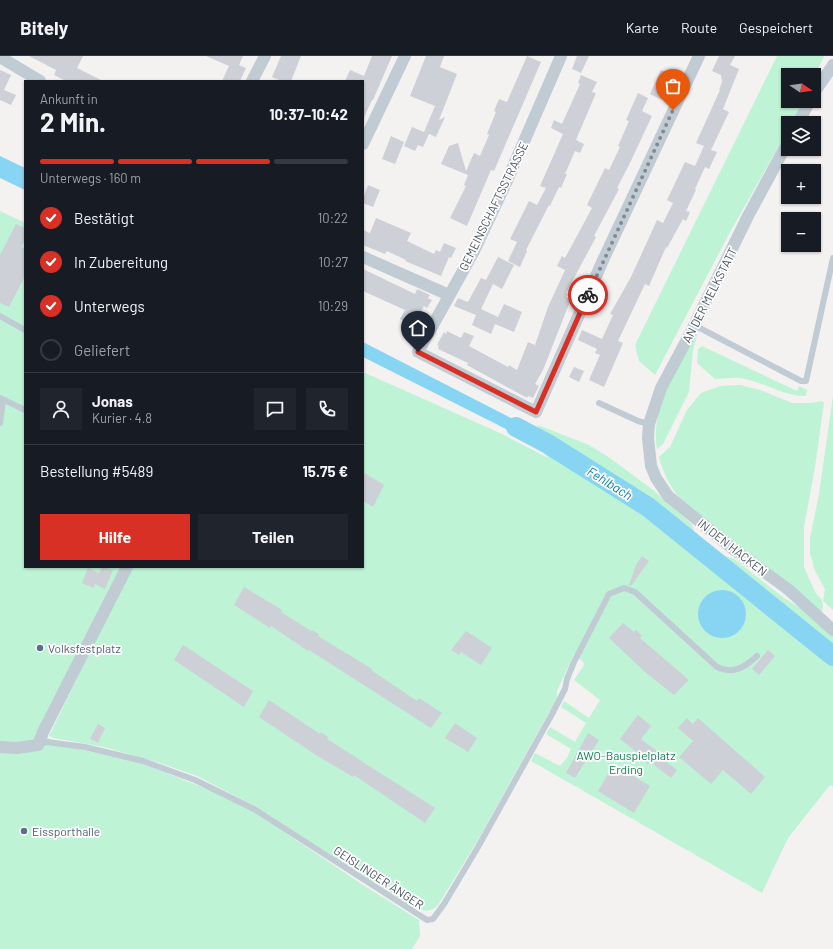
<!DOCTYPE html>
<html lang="de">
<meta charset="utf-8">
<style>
body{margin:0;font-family:Barlow,sans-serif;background:#20242c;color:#f1f3f6;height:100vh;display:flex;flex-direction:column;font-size:15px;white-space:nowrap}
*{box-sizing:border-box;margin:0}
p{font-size:13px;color:#9ea1a6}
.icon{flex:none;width:22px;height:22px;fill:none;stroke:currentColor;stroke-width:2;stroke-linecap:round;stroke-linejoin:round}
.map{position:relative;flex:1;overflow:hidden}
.details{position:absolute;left:24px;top:24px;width:340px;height:488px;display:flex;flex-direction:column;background:#171b24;border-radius:0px;box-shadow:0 1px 3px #0004}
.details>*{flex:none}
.needle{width:26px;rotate:103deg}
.tools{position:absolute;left:781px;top:12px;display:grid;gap:8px}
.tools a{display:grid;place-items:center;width:40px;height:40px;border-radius:0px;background:#171b24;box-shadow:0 1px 3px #0004;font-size:20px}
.pin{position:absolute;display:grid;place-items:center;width:34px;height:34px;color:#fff;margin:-41px -17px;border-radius:50% 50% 50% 0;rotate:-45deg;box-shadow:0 0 4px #0007}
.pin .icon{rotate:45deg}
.courier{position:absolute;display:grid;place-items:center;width:40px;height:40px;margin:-20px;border:3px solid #d93025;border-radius:50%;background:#fff;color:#222;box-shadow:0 1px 5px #0007}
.summary em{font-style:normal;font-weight:700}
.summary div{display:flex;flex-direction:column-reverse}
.summary{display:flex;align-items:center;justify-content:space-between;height:68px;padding:0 16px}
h1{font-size:26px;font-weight:700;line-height:30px}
.bar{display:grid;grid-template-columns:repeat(4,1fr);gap:6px 4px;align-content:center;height:48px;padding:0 16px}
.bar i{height:5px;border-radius:3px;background:#363941}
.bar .active{background:#d93025}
.bar p{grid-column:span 4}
.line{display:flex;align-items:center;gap:10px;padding:0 16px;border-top:1px solid #363941}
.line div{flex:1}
.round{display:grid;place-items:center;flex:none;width:42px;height:42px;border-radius:0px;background:#20242c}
ol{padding:0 16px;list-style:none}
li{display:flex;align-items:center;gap:12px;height:44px}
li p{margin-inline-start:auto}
li .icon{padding:4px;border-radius:50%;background:#d93025;color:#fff;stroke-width:4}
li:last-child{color:#9ea1a6}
li i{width:22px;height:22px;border:2px solid #363941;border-radius:50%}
.cta{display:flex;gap:8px;margin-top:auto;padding:8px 16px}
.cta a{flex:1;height:46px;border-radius:0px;background:#d93025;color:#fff;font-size:16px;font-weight:700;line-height:46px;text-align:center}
.cta a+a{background:#20242c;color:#f1f3f6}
header{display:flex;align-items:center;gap:24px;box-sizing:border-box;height:56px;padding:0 20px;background:#171b24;border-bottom:1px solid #363941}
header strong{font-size:19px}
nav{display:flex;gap:22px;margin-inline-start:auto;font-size:14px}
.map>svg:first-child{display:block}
.green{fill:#bef3d6}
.water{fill:#88d5f3}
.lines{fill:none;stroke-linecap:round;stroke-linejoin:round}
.river{stroke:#88d5f3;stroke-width:20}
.building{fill:#cdd0d6}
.service{stroke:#c1cbd4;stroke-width:6}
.minor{stroke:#c1cbd4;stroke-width:12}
.done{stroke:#848a93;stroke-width:4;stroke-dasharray:0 7.2}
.route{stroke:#d93025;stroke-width:5}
.service-dot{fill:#5c6f8a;stroke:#fff;stroke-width:1.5}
.labels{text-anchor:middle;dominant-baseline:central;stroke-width:3.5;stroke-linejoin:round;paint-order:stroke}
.street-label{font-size:12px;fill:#485361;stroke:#fff}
.service-label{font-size:12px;fill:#4e5e75;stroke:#fff;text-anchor:start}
.park-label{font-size:12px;fill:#118352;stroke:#fff}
.water-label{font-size:13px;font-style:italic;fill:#047aa8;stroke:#fff}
</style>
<header>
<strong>Bitely</strong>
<nav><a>Karte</a><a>Route</a><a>Gespeichert</a></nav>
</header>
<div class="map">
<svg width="833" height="893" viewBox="0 0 833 893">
<rect width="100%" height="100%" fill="#f4f1f1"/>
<path class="green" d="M777 0H824L814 22V19H788V45H804L792 67H788V74L729 178 655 319 639 305 635 289Z
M0 155 25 167V511H129L47 679 49 683 84 694 144 708 214 736 256 757 363 829 419 864 420 880 412 893H0Z
M694 277 697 279 693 295 689 336 663 388 657 393C650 353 677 312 694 277Z
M702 290 797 335 799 330 807 334 806 340C784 341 763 325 740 322 732 321 723 323 715 323L697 307 698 293Z
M363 316 500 377 548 402 542 392 538 369 589 389 610 402 653 434 692 468 696 482 717 499 733 502 784 542 815 561 833 578V731L830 729 788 782 762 837 531 705 535 697 560 710 567 702 571 693 546 678 550 671 575 686 586 667 561 651 564 645 589 662 600 644 574 624 584 609 583 606 574 598 557 635V642L478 784 438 849C428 859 419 854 408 848L251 748 197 720 160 707 104 691 54 682 49 680 132 511H363Z
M740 329 760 334 792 347H811L822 345 824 347 815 411 804 471V511L815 536 822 544 823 550 822 556 739 492 679 441C669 429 663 416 659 401L670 391 687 354 701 337 720 330Z
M833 340V554L823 545 825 533 815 515 810 498V482L819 438Z"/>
<path class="water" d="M0 100 25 112V134L0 122Z
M363 286 538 376 540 390 363 301Z
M698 558a24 24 0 1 1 48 0a24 24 0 1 1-48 0Z"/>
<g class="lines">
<path class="river" d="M516 371 548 388 648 451 833 600"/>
</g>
<path class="building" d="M29 0H83L77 12 103 25H66L54 19 56 14Z
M206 0H243L239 9 246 12 240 25H222L229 10Z
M281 0H301L291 25H281L272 21Z
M372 0H392L373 44H372L363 64V25H345L350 14 364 20Z
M426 0H444L440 11 457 18 439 64 445 61 436 81 429 78 423 91 418 89 415 95 404 90 412 71 424 76 435 50 410 40Z
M527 0 541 6 494 115 491 114 467 170 450 162 466 130 464 129 468 119 441 108 449 90 458 87 466 115 474 97 480 100 489 79 487 78 496 56 494 55 499 43 507 46Z
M577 0H589L581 17 572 13Z
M719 0H735L730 9 739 13 723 53 729 56 711 94 717 96 709 113 705 111 695 133 696 134 686 155 690 156 686 165 683 163 667 192 666 191 649 230 645 228 618 285 623 287 604 331 589 324 600 299 595 297 597 293 578 284 582 274 602 283 613 259 610 258 631 221 657 164 663 167 673 147 667 144 685 106 695 110 704 90 696 87 720 34H719L722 26 721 19 712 15Z
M0 14 11 19 4 34 16 39 11 49 0 44Z
M661 14 673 19 662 44 650 38Z
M581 19 597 26 592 36 596 37 576 84 584 88 580 97 575 95 565 118H567L561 132 559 131 550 150 549 149 526 194 527 195 520 211 508 205 517 186 510 183 529 145 537 149 546 132 540 130 563 78 551 72 554 64 562 68 580 28 578 27Z
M638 37 648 42 642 55 652 60 630 107 617 132 619 133 594 180 596 181 566 237 568 238 566 241 571 243 543 314 535 328 539 330 533 342 528 340 527 342 467 309 468 307 438 293 439 290 437 289 444 276 446 278 447 275 461 282 464 276 474 280 469 290 508 311 509 309 517 314 528 286 535 289 548 251 565 214 557 210 562 200 565 202 592 152 587 149 605 112 609 114 620 91 618 90 629 65 626 64Z
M391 80 404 86 395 108 382 103Z
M368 129 380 134 373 151 363 147V142Z
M376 162 411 177 407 185 434 198 436 194 440 196 444 187 456 192 451 202 449 201 441 220 405 205 406 204 387 195 385 198 363 189V174L370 177Z
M16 168 25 172V184L21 191 25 193V220L9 251 0 247V199Z
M498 201 514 209 502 233 493 228 481 253 498 261 504 248 522 256 514 276 495 268 491 278 472 269 476 259 454 250 458 242 468 246 481 222 486 224Z
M363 213 415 238 417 233 430 239 428 242 432 244 427 252 424 250 412 270 400 263 405 254 363 235Z
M574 311 584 315 579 326 569 321Z
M363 416 384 429 373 451 363 445Z
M642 500 649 505 631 530 629 529 636 509Z
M102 511 113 514 105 533 95 528 94 532 82 527 88 512 99 517Z
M244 531 282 554 281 556 311 575 312 574 319 578 318 580 372 613 371 614 417 645 419 642 442 657 431 672 309 594 308 595 271 570 270 572 234 549Z
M623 567 634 576 636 574 642 580 640 582 689 624 674 639 645 616 609 582Z
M466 575 492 592 481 609 461 596 459 599 451 594Z
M183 589 253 635 244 651 174 604Z
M768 594 775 600 759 619 752 613Z
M269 644 320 678 321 676 328 681 327 683 435 752 425 767 354 719 353 721 316 699 259 661Z
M638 659 651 670 641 683 658 696 656 698 677 714 671 722 650 706 648 708 642 703 643 701 620 683Z
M687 662 693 668 698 662 765 721 751 738 723 714 711 728 679 701 693 685 678 672Z
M455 667 477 682 468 696 445 682Z
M98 668 105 672 98 687 90 683Z
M588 677 599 684 575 722 566 717Z
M614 708 650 730 634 757 598 735Z"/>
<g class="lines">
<path class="service" d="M0 260 25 274
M694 269 801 325H806L833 202
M0 342 25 354
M599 347 638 365 649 368
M0 367 3 344
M38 689 47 686 85 691 143 705 195 724 254 753 427 864 433 863 444 848 478 791 552 658 565 633 567 623 574 606 609 538 624 532 635 536 717 611C733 619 745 611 757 600"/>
<path class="minor" d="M561 0 506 127 474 195 418 296 536 356 604 202 699 0
M0 1 40 25
M252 25 265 0
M814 37 833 9
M798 67 810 45
M788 86 748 160 692 274 661 332 649 368 648 382 651 410 656 422 668 440 736 495 789 534 833 574
M363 88 405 0
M363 201 449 239
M0 691 17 692 38 689 43 676 127 511"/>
</g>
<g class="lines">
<path class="done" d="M588 239 673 54"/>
<path class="route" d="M418 296 536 356 588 239"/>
</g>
<g class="service-dot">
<circle cx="40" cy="592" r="4"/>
<circle cx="24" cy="775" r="4"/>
</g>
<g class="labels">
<g class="street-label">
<text transform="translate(493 150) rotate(-64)">GEMEINSCHAFTSSTRASSE</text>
<text transform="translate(709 239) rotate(-63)">AN DER MELKSTATT</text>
<text transform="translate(733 491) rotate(38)">IN DEN HACKEN</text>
<text transform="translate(379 821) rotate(33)">GEISLINGER ÄNGER</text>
</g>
<g class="service-label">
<text x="48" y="592">Volksfestplatz</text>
<text x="32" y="775">Eissporthalle</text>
</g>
<g class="park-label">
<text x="626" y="699">AWO-Bauspielplatz<tspan x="626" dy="14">Erding</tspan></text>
</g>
<g class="water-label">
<text transform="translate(610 427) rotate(32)">Fehlbach</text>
</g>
</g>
</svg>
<div class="tools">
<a><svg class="needle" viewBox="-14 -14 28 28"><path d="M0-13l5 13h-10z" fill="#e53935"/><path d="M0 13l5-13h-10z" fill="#9ea1a6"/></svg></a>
<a><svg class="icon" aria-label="layers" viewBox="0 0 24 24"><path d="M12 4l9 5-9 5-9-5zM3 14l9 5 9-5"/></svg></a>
<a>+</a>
<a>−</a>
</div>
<div class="pin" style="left:673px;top:54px;background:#ea580c"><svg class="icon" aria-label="bag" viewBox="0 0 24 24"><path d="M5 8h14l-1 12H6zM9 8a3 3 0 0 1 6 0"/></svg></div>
<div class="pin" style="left:418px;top:296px;background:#1f2937"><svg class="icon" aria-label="home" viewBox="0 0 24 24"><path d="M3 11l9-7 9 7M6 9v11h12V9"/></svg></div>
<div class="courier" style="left:588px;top:239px"><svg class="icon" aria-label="bike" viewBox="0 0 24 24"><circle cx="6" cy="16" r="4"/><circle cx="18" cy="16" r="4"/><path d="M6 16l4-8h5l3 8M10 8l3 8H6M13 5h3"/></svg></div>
<section class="details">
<div class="summary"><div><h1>2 Min.</h1><p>Ankunft in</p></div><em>10:37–10:42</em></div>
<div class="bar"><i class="active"></i><i class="active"></i><i class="active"></i><i></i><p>Unterwegs · 160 m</p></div>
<ol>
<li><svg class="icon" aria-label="check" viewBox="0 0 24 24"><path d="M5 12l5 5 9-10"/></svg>Bestätigt<p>10:22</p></li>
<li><svg class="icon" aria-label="check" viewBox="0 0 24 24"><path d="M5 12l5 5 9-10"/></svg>In Zubereitung<p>10:27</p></li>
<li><svg class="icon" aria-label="check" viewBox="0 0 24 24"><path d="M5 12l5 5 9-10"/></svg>Unterwegs<p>10:29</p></li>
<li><i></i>Geliefert</li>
</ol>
<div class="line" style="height:72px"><a class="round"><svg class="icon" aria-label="person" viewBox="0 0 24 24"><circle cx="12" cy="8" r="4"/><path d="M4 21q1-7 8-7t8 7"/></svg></a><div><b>Jonas</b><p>Kurier · 4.8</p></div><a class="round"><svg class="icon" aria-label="chat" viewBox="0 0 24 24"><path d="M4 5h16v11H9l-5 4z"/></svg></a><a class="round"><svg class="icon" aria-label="phone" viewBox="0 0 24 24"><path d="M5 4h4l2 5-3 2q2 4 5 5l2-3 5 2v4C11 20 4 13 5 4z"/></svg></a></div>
<div class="line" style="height:52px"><div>Bestellung #5489</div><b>15.75 €</b></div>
<div class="cta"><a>Hilfe</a><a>Teilen</a></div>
</section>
</div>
